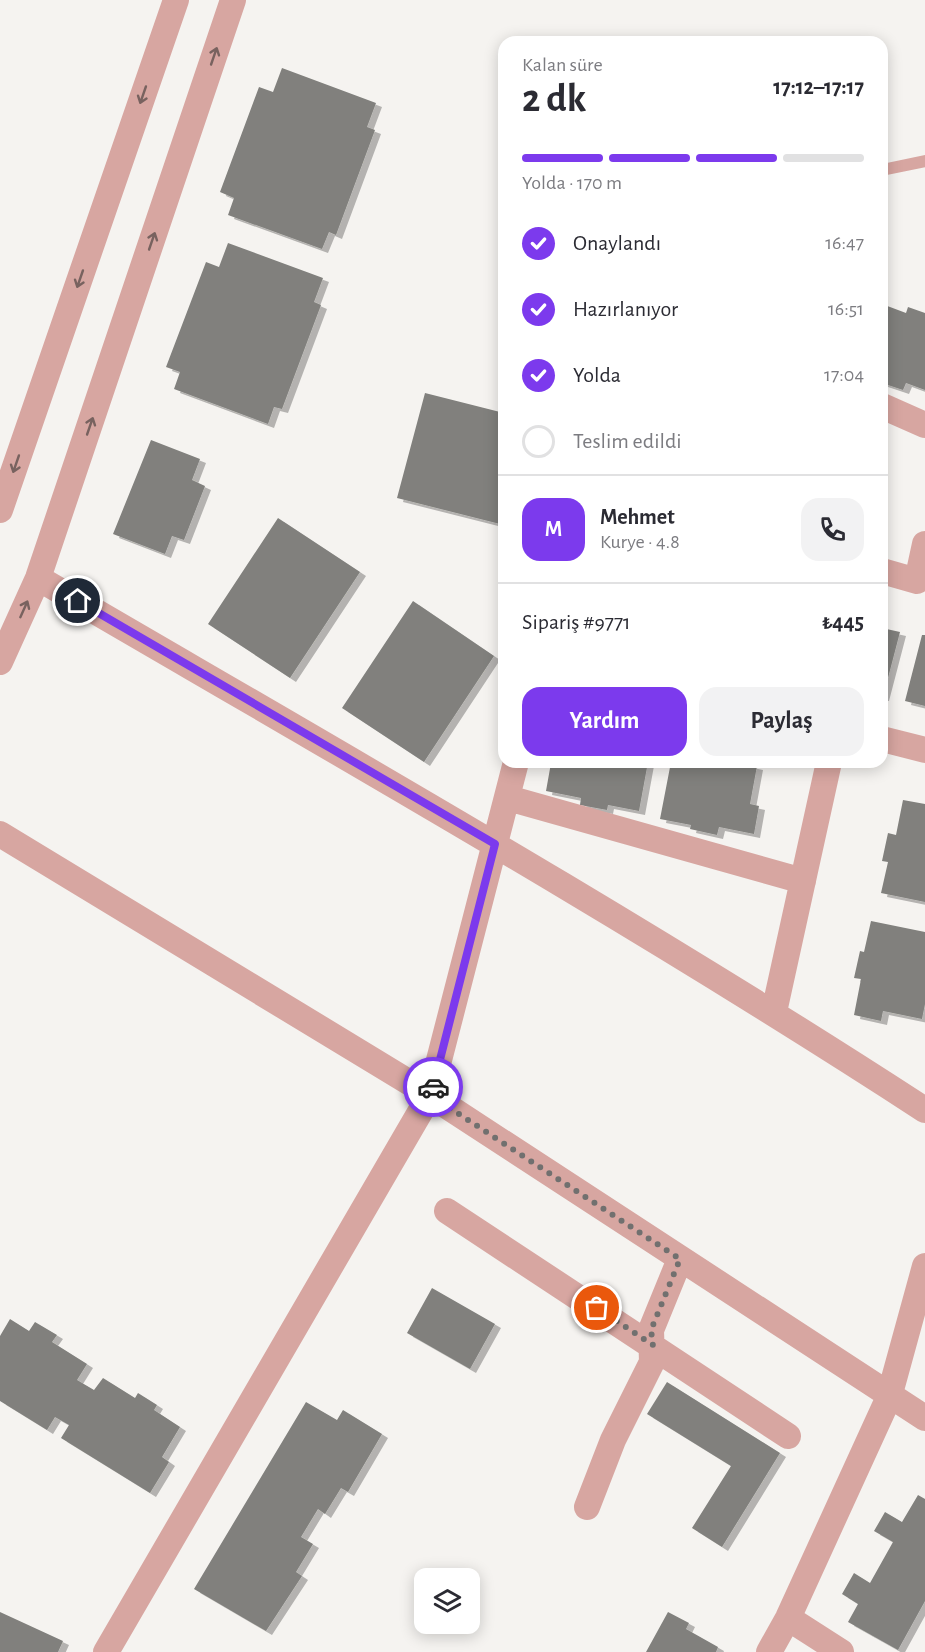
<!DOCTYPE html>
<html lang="tr">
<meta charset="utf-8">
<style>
body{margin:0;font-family:"Alegreya Sans",sans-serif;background:#f2f2f3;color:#2b2b33;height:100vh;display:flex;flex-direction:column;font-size:22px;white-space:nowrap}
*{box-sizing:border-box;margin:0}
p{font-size:20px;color:#7c7c81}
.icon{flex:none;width:33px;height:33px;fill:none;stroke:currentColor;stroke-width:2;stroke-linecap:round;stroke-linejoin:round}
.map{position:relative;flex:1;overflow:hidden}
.sheet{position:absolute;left:498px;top:36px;width:390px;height:732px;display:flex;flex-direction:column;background:#fff;border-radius:18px;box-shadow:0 3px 15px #0003}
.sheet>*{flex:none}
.controls{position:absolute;left:414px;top:1568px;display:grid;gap:12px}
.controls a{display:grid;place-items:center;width:66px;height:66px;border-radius:12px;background:#fff;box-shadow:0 3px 15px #0003;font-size:30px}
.pin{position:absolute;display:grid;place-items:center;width:51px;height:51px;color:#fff;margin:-26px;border:3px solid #fff;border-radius:50%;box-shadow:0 2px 6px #0007}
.courier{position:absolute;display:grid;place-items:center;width:60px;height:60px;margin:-30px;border:4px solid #7c3aed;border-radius:50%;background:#fff;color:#222;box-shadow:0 2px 8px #0007}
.summary em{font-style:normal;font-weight:600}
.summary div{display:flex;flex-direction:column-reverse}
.summary{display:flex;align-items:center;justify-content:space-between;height:102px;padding:0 24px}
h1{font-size:39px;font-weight:600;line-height:45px}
.bar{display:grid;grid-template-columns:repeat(4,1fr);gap:9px 6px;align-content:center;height:72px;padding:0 24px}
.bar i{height:8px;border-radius:4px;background:#e1e1e2}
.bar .on{background:#7c3aed}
.bar p{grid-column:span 4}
.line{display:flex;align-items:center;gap:15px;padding:0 24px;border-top:2px solid #e1e1e2}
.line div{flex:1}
.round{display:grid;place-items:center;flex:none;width:63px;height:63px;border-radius:18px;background:#f2f2f3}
ol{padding:0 24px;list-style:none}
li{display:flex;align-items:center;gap:18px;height:66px}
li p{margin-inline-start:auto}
li .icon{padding:6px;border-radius:50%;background:#7c3aed;color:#fff;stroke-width:4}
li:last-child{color:#7c7c81}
li i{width:33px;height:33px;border:3px solid #e1e1e2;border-radius:50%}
.cta{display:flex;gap:12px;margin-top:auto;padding:12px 24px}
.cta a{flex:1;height:69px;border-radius:18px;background:#7c3aed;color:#fff;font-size:24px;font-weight:600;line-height:69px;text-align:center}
.cta a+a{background:#f2f2f3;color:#2b2b33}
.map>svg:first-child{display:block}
.building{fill:#81807d;filter:url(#shadow)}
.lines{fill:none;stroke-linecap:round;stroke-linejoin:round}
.service{stroke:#d7a6a1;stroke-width:12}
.minor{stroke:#d7a6a1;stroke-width:26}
.oneway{stroke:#78625f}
.done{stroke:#71706f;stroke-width:6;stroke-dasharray:0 10.8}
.route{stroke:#7c3aed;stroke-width:8}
</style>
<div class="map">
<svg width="925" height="1652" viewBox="0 0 925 1652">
<defs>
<filter id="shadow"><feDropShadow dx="6" dy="4" stdDeviation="0" flood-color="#0004"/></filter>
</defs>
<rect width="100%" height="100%" fill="#f5f3f0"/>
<path class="building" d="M282 68 376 103 367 127 375 130 336 235 329 232 322 249 228 215 234 198 220 192 259 87 273 92Z
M228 243 323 278 314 302 321 305 282 409 274 407 268 424 174 389 180 372 166 367 206 262 219 267Z
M882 304 906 313 908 307 925 313V390L906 383 903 390 882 383Z
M425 393 504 413V525L397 498Z
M151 440 200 459 192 480 205 486 184 540 172 536 165 554 113 534Z
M278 518 360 572 290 678 208 624Z
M413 601 494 656 424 762 342 708Z
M882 628 900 632 883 697H882Z
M922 635H925V706L905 701Z
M562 762H648L639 811 608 805 607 810 580 805 581 798 546 791 551 763 561 765Z
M671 762H738L757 766 750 804 759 806 754 834 719 827 717 835 690 829 691 825 660 819Z
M903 800 925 804V902L881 893 888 862 882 861 888 833 896 835Z
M871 921 925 932V1004L922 1019 883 1011 881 1021 854 1015 861 979 854 978 860 951 864 952Z
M432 1288 495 1324 470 1369 407 1333Z
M10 1319 29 1331 35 1322 57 1335 52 1342 87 1364 77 1380 94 1390 103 1378 135 1398 138 1393 157 1405 154 1410 180 1427 162 1457 169 1462 150 1493 61 1438 69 1425 55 1417 47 1430 0 1401V1336Z
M667 1382 780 1453 722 1547 692 1528 731 1466 647 1414Z
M306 1402 337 1420 343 1410 382 1434 348 1492 341 1488 325 1514 318 1509 301 1537 313 1544 296 1572 302 1576 266 1631 194 1589Z
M918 1495 925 1499V1601L898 1650 848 1622 858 1604 842 1594 854 1573 870 1583 893 1542 874 1531 885 1512 902 1522Z
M0 1612 63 1641 58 1652H0Z
M668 1612 689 1623 686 1629 718 1647 716 1652H646Z"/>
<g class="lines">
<path class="service" d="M882 170 925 161"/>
<path class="minor" d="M882 406 925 425
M0 510 176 0
M882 571 917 581 925 544
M38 578C336 752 636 922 925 1110
M0 662 38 578 233 0
M882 739 925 750
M508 798 803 881
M0 834 430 1095 925 1418
M774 1012 829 762
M447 1211 788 1436
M587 1507 613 1440 652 1362 651 1330 680 1259
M788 1618 841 1652
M106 1652 430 1095 516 762
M769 1652 788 1618 889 1397 925 1266"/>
</g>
<defs><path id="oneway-shaft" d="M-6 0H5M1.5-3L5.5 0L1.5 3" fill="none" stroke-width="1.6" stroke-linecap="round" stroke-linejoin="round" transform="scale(1.5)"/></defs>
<g class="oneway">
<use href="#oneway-shaft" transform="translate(214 56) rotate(-71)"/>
<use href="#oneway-shaft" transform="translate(143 95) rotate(109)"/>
<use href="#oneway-shaft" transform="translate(152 241) rotate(-71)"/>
<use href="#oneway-shaft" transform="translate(80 279) rotate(109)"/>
<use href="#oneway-shaft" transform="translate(90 426) rotate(-71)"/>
<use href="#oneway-shaft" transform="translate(16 464) rotate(109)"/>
<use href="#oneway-shaft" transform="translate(24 609) rotate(-66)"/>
</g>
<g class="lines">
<path class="done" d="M433 1087 430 1095 680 1259 651 1330 653 1345 597 1308"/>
<path class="route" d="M78 601 495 844 433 1087"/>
</g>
</svg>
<div class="controls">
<a><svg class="icon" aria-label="layers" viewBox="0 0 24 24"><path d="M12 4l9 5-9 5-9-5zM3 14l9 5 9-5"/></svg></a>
</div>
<div class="pin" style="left:597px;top:1308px;background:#ea580c"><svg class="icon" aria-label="bag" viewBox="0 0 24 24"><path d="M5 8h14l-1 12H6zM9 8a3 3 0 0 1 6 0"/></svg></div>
<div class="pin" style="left:78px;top:601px;background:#1f2937"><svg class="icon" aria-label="home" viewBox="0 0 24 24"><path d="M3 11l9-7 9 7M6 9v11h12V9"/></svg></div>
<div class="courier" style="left:433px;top:1087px"><svg class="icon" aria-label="car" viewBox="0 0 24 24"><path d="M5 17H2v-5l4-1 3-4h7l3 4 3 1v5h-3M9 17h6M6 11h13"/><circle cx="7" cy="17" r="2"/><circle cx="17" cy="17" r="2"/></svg></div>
<section class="sheet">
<div class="summary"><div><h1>2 dk</h1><p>Kalan süre</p></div><em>17:12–17:17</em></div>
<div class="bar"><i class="on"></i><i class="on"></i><i class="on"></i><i></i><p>Yolda · 170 m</p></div>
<ol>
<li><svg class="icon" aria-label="check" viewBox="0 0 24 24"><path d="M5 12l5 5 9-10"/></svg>Onaylandı<p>16:47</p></li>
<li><svg class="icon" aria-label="check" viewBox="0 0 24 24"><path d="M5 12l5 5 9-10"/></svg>Hazırlanıyor<p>16:51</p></li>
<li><svg class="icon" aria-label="check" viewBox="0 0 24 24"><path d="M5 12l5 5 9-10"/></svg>Yolda<p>17:04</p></li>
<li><i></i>Teslim edildi</li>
</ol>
<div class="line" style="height:108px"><b class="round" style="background:#7c3aed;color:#fff">M</b><div><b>Mehmet</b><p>Kurye · 4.8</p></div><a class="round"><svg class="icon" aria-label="phone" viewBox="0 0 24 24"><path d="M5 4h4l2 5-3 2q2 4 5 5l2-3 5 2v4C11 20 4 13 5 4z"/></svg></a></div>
<div class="line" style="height:78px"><div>Sipariş #9771</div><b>₺445</b></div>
<div class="cta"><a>Yardım</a><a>Paylaş</a></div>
</section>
</div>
